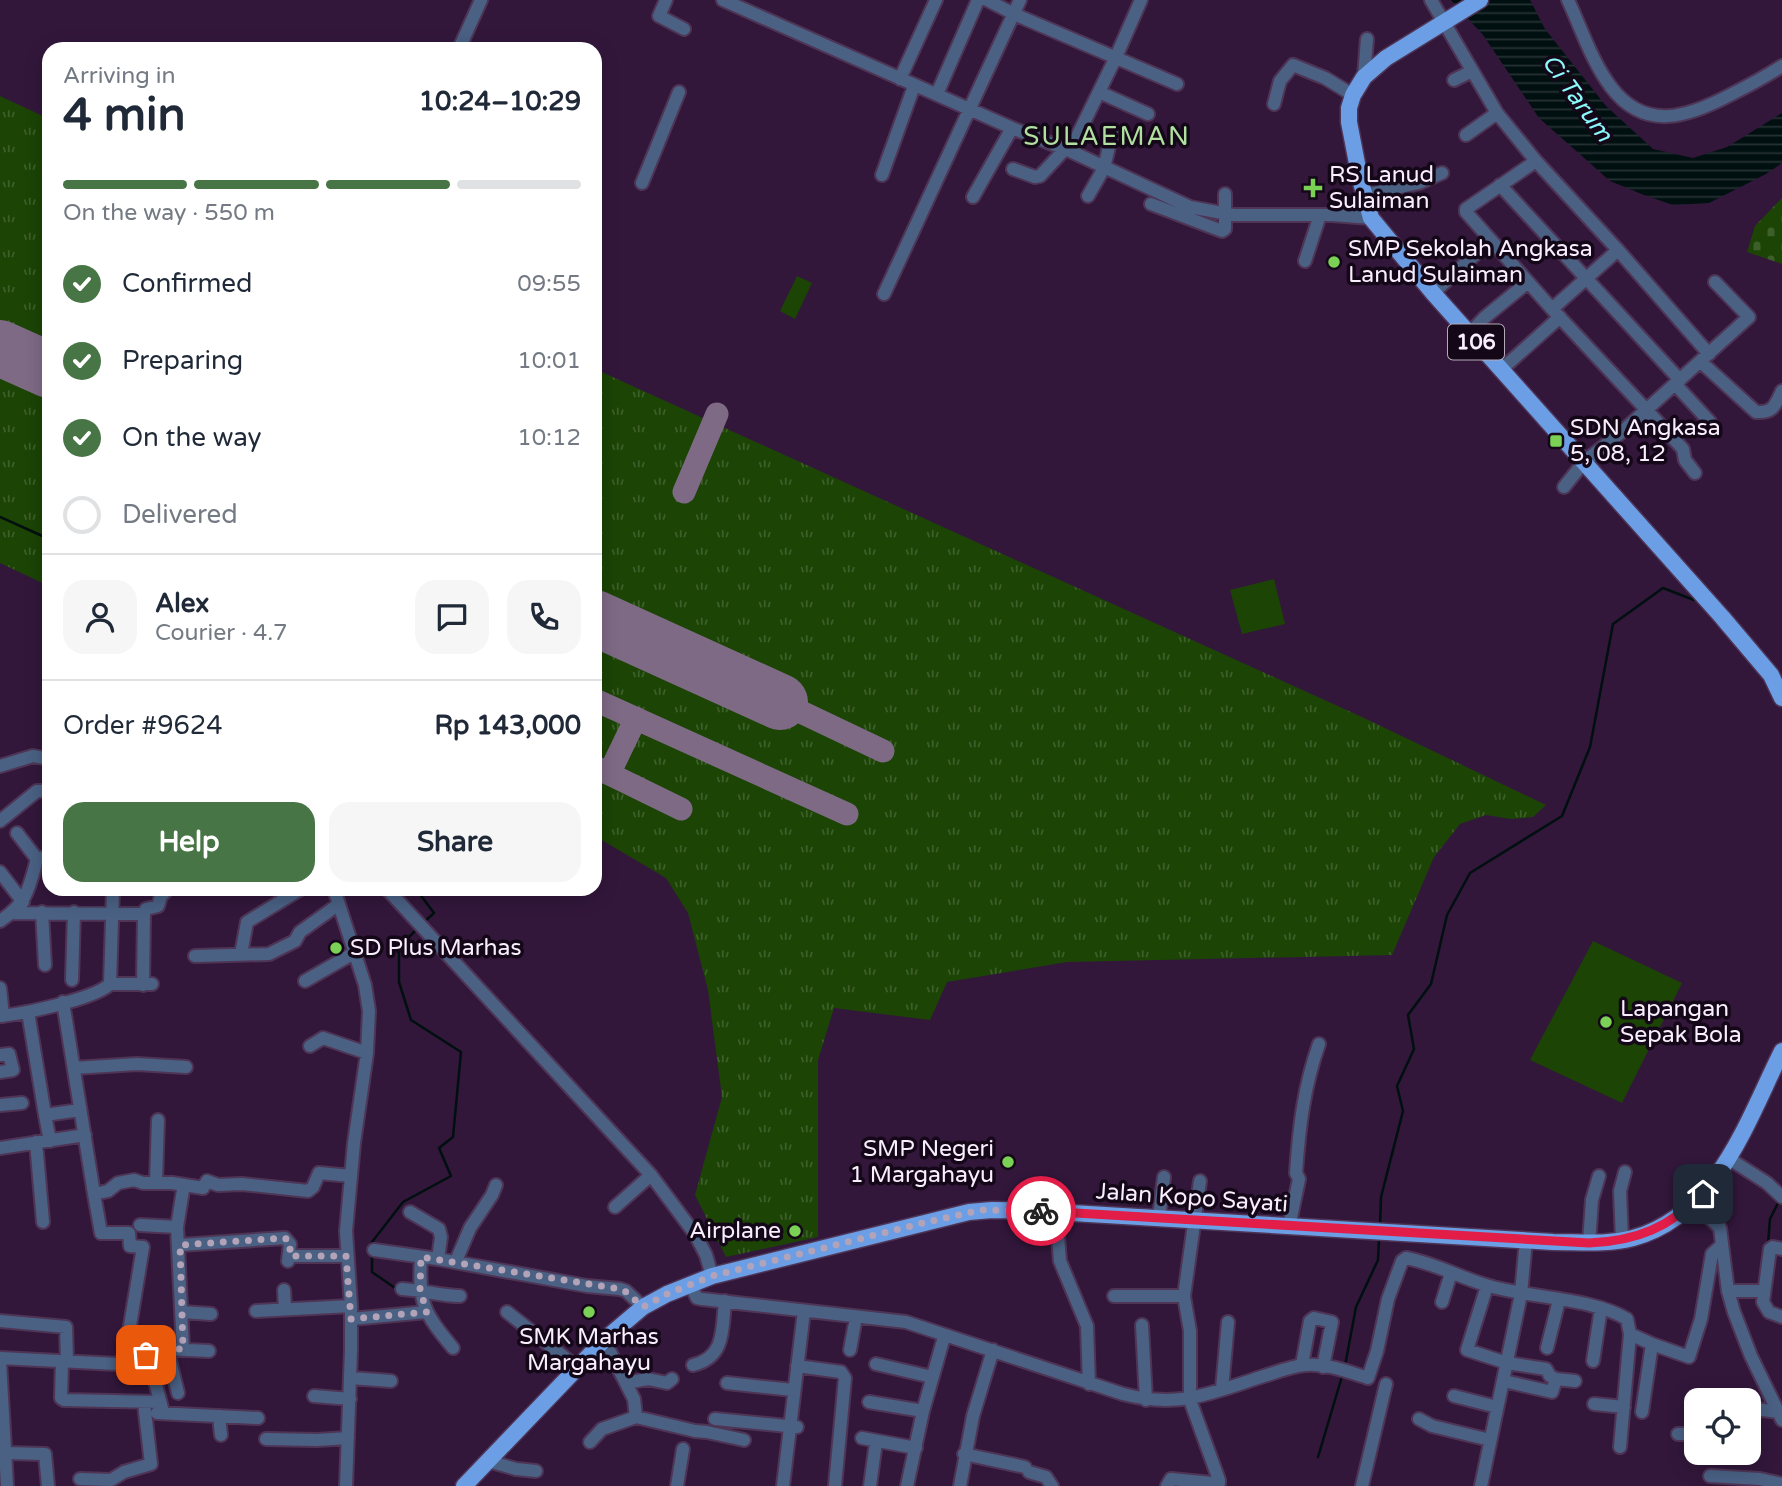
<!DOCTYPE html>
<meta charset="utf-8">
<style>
body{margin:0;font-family:"Varela Round",sans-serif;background:#f6f6f7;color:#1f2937;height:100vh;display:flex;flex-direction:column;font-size:26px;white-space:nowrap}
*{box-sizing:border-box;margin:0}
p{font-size:23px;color:#747a83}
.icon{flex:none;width:38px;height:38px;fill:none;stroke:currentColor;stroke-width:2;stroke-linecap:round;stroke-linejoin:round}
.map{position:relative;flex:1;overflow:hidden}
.panel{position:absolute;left:42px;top:42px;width:560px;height:854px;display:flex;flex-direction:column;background:#fff;border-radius:21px;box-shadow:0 4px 18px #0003}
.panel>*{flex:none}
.buttons{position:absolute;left:1684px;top:1388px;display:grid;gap:14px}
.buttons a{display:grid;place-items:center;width:77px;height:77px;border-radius:14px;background:#fff;box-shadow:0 4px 18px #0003;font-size:35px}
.pin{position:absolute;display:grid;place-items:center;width:60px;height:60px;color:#fff;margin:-30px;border-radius:14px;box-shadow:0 4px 10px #0006}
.courier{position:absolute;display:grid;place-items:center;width:70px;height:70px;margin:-35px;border:5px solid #e11d48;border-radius:50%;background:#fff;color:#222;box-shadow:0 2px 9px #0007}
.head em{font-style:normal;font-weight:700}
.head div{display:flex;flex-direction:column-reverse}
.head{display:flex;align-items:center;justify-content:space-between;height:119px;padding:0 21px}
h1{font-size:46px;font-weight:700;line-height:52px}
.bar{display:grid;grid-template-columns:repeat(4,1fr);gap:10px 7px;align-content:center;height:84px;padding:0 21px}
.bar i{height:9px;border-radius:5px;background:#e0e1e3}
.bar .selected{background:#487545}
.bar p{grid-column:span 4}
.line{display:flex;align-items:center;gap:18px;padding:0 21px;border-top:2px solid #e0e1e3}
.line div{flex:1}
.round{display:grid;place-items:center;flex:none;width:74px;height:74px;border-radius:21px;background:#f6f6f7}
ol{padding:0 21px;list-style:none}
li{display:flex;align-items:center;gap:21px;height:77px}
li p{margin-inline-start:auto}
li .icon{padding:7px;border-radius:50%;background:#487545;color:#fff;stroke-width:4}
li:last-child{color:#747a83}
li i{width:38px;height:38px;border:4px solid #e0e1e3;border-radius:50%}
.action{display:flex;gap:14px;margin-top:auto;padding:14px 21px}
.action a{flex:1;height:80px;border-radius:21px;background:#487545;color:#fff;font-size:28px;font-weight:700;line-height:80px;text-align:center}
.action a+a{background:#f6f6f7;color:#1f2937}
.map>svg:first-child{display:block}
.grass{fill:url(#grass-tufts)}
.cemetery{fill:url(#cemetery-stones)}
.pitch{fill:#1b4405}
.water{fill:url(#water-rules)}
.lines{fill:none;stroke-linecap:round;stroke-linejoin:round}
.stream{stroke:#000f0f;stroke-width:2.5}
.taxiway{stroke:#7f6a86;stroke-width:23}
.runway{stroke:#7f6a86;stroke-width:56}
.minor-casing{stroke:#4e3556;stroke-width:16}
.major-casing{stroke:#4e3556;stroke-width:19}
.minor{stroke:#4a6184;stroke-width:12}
.major{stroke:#6c9ee5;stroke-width:16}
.done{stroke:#b3a3b9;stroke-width:7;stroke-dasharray:0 12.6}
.route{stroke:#e11d48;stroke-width:9}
.poi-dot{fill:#7ad156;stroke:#140818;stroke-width:2.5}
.labels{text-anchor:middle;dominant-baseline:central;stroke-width:7;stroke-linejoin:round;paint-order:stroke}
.shield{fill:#140818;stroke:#b4a9b8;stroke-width:2}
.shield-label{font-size:21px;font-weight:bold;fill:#f9eefd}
.poi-label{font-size:23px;fill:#f9eefd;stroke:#140818;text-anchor:start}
.street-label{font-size:23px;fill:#f9eefd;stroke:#140818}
.water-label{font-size:24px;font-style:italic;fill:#8bfafc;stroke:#140818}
.quarter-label{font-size:26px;letter-spacing:2px;fill:#b0df9f;stroke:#140818}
</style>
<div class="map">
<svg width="1782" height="1486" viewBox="0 0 1782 1486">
<defs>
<pattern id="grass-tufts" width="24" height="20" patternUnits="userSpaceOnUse" patternTransform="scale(1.75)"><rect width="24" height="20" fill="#1b4405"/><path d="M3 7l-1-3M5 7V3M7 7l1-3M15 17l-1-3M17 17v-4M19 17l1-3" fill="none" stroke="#3d5f2a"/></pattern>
<pattern id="cemetery-stones" width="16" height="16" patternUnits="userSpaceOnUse" patternTransform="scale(1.75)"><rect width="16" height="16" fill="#1b4405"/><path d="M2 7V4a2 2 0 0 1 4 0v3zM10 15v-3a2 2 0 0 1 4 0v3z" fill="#3d5f2a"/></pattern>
<pattern id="water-rules" width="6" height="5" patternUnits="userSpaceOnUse" patternTransform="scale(1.75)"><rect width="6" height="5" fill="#000f0f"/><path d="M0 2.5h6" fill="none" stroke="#263233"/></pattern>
</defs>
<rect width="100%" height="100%" fill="#32173b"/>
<path class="grass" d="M0 96 49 119V586L0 563Z
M595 369 1364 718 1546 805 1533 817 1511 819 1486 815 1460 824 1434 857 1392 955 1067 962 947 982 930 1020 834 1008 818 1060V1237L726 1257 695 1195 722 1097 708 990 688 913 666 878 595 836Z"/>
<path class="cemetery" d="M1782 198V264L1747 252 1755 226Z"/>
<path class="pitch" d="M797 276 812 283 795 319 780 311Z
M1274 579 1285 624 1242 634 1230 590Z
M1593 941 1682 983 1622 1103 1530 1060Z"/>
<path class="water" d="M1451 0H1530L1545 29 1606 106 1653 149 1693 158 1727 147 1782 113V163L1766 174 1709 203 1673 205 1644 195 1610 181 1539 118 1483 35Z"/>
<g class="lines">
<path class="stream" d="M0 517 49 539
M416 889 434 913 423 923
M1380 1226 1381 1197 1403 1111 1397 1086 1414 1049 1408 1015 1431 984 1447 915 1470 873 1562 816 1590 747 1613 624 1663 588 1694 600
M1768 1244 1770 1219 1779 1201
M372 1247V1242L403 1202 451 1176 439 1148 453 1137 461 1052 411 1020 399 982V947L418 928
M372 1254V1272L398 1290
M1345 1366 1356 1307 1378 1260 1379 1239
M1318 1457 1343 1373"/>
<path class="taxiway" d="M684 492 717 414
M595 700 847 814
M780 702 883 751
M595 767 681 809
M609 774 636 718"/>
<path class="runway" d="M0 348 49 370
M595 618 780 702"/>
<defs>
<path id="minor" d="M666 0 659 16 684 29
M723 0 1012 128 1070 151 1190 207 1233 215H1332L1371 218
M987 0 1014 14 1177 84
M1431 0 1497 113 1536 161 1618 250
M1568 0C1581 28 1592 62 1611 87 1645 132 1688 117 1730 95 1748 86 1765 77 1782 66
M459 49 481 0
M1364 77 1367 39
M900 79 936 0
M1454 80 1472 71
M1099 92 1148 114
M937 94 978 0
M1274 104 1280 81 1293 65 1325 78 1353 95
M1466 135 1497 113
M1070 151 1116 57 1141 0
M1536 161 1466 209V212L1552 309 1683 449 1685 460 1695 473
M1013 169 1035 177 1040 176 1065 149
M882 175 914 86
M642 183 679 92
M1500 185 1680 380
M1364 195 1419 183 1442 173
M1088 196 1104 168 1112 134
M973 197 1012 128
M1151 204 1222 231 1225 229V194
M1336 213 1367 205
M1305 261 1320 215
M1433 293 1491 240
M884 294 1020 0
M1552 309 1618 250 1709 354
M1469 334 1484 318 1528 282
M1701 362 1756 412C1773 413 1775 406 1782 391
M1501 370 1560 317
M1675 384 1710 422
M1564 487 1584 462 1624 430 1749 317 1715 282
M0 766 33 756 49 759
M0 821 37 791H49
M17 833 37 859
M0 872 23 902
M334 889 365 985 369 1011 367 1053 354 1143 346 1231 351 1306V1350L346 1486
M387 889 651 1175 695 1234 706 1255 712 1276
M42 912 45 965
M12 913 144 914 146 909 158 906 161 896 168 889
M0 921C27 903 29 889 37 859L49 856
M241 954 247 922 301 889
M195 956 269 954 295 941 300 932 339 904
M72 980 74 912
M305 981 354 953
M110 984 113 889
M143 985 144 914
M0 988 3 1016
M63 1002 94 1194
M28 1012 45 1115 80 1110
M0 1016C22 1014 95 999 110 984H152
M310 1046 323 1038 367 1053
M0 1055 9 1054 13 1070 0 1072
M74 1068 137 1064 186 1067
M0 1105 22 1103
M45 1115 50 1141
M36 1142 43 1222
M0 1148 85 1135
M1728 1158 1767 1183 1782 1197
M156 1182 158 1120
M1694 1202 1720 1228 1728 1291 1734 1312 1751 1356 1782 1420
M615 1207 651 1175
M1056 1213 1060 1261 1087 1326 1089 1384
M1159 1217 1164 1177
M140 1225 177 1227
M1289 1227 1299 1179 1296 1173C1299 1128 1304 1086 1319 1044
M1622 1240 1620 1191 1625 1172
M1589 1243 1592 1200 1599 1176
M180 1245 285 1238 290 1244 288 1261
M1782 1249 1773 1247 1770 1249 1763 1302 1769 1312 1782 1317
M374 1250 438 1259 441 1237 439 1229 410 1212
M290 1256H346
M421 1257C418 1303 424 1313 453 1348
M438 1259 587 1286 620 1289 626 1291 643 1307
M456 1261 470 1228 492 1195 496 1185
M690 1284 697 1298 702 1299 906 1322 1123 1394C1179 1409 1211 1393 1264 1376 1277 1372 1292 1366 1305 1365 1326 1363 1349 1372 1368 1378L1377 1351 1388 1299 1402 1261 1406 1258C1434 1263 1461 1278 1489 1286 1531 1298 1592 1298 1627 1319L1630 1334 1652 1344 1689 1357 1701 1319 1712 1254 1722 1245
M1487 1286 1467 1350 1507 1363 1546 1369 1550 1376 1556 1379 1575 1381
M402 1289C422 1290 441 1296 460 1296
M284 1290 285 1309
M1728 1291H1763
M1114 1296H1184
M1442 1302 1451 1273
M256 1311 351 1306
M182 1312 211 1314
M507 1312 578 1368
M351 1319 427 1312
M0 1321 66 1327 67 1361
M1142 1325 1146 1400
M604 1340 634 1399 636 1417
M1547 1348 1559 1300
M167 1349 178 1393
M183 1349 177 1227 183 1190
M850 1350 856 1317
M0 1358 117 1364 122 1362 149 1363
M0 1361 7 1486
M62 1361 61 1398 64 1400 160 1402
M1593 1361 1601 1308
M122 1362 128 1338 143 1247 130 1246 129 1233H101L94 1194 108 1191 118 1183 134 1180 143 1183H172L203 1188 207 1181 218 1185 242 1184 308 1191 313 1187 319 1173 351 1176
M876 1364 932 1377
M693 1365C726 1357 722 1328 725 1301
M1302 1365 1310 1321 1314 1318 1332 1322 1323 1367
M797 1366 841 1372 845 1378 835 1486
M351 1378 391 1381
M1504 1381 1552 1392 1556 1379
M626 1383 648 1379 667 1383 672 1379
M727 1383 793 1390
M1222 1389 1228 1322
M314 1396 350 1399
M1454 1396 1497 1407
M869 1402 923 1411
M1594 1404 1624 1407
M1748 1408 1778 1412
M163 1412 147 1351 167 1349 209 1351
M1642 1412 1652 1344
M157 1413 258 1418
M219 1416 221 1435
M715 1419 797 1427
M1419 1419 1432 1426 1490 1440
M1678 1434H1696
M862 1438 916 1448
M266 1439 317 1440 348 1438
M590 1442 602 1429 636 1417 695 1431 707 1432 744 1440
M1620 1447 1630 1334
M6 1453 45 1454 48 1486
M964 1454 1025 1467
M488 1461 516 1469 536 1471
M1029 1472 1046 1477 1052 1486
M1710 1476 1760 1479 1782 1484
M80 1479 111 1480 124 1472 151 1464 144 1403
M677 1486 683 1449
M783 1486 804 1311
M870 1486 876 1442
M907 1486 923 1411 944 1337
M960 1486 973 1416 993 1350
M1167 1486 1171 1479 1212 1483H1219V1480L1190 1400V1331L1184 1296 1200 1181
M1362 1486 1386 1384
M1481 1486 1521 1294 1526 1240"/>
<path id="major" d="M1480 0 1386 58 1364 77 1353 95 1349 108V122L1360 179 1371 218 1433 293 1722 617 1771 675 1782 698
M464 1486 604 1340 643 1307 667 1294 712 1276 969 1212 992 1210 1039 1211 1553 1242C1579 1242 1607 1245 1633 1238 1717 1215 1747 1121 1782 1051"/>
</defs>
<use href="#minor" class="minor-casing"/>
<use href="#major" class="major-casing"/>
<use href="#minor" class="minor"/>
<use href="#major" class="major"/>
</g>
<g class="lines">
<path class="done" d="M146 1355V1351L149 1349H183L180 1245 285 1238 290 1242V1256H346L351 1319 427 1312 420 1290 421 1257 620 1289 626 1292 643 1307 667 1294 712 1276 927 1222 981 1210 1041 1211"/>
<path class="route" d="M1041 1211 1589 1243C1638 1241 1669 1227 1703 1194"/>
</g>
<g class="poi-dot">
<path d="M1309.5 177.5h7v7h7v7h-7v7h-7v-7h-7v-7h7z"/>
<circle cx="1334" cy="262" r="7"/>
<rect x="1549" y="434" width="14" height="14" rx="3.5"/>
<circle cx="336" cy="948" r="7"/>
<circle cx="1606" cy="1022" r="7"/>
<circle cx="1008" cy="1162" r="7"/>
<circle cx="795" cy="1231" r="7"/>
<circle cx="589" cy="1312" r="7"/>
</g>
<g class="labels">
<rect class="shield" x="1448" y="324.5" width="56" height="35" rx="5"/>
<g class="shield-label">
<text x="1476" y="342">106</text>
</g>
<g class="poi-label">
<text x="1329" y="175">RS Lanud<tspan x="1329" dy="26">Sulaiman</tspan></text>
<text x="1348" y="249">SMP Sekolah Angkasa<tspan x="1348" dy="26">Lanud Sulaiman</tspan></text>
<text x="1570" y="428">SDN Angkasa<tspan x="1570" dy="26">5, 08, 12</tspan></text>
<text x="350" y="948">SD Plus Marhas</text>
<text x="1620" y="1009">Lapangan<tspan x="1620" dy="26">Sepak Bola</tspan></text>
<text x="994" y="1149" text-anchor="end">SMP Negeri<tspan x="994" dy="26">1 Margahayu</tspan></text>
<text x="781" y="1231" text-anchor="end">Airplane</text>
<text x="589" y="1337" text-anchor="middle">SMK Marhas<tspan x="589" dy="26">Margahayu</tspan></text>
</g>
<g class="street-label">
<text transform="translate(1192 1198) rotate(4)">Jalan Kopo Sayati</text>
</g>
<g class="water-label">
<text transform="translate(1577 98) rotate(54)">Ci Tarum</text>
</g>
<g class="quarter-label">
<text x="1107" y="136">SULAEMAN</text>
</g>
</g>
</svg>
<div class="buttons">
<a><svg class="icon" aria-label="locate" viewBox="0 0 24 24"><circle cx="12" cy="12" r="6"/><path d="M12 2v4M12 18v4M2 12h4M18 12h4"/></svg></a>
</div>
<div class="pin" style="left:146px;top:1355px;background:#ea580c"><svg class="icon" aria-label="bag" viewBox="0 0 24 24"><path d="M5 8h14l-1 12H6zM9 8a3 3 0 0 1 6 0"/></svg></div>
<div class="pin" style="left:1703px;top:1194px;background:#1f2937"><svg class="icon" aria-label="home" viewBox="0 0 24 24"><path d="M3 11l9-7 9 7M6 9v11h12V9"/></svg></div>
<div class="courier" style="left:1041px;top:1211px"><svg class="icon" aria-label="bike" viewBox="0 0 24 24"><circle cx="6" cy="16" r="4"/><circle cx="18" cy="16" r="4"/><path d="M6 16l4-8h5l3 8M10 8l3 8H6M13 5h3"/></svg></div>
<section class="panel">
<div class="head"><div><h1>4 min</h1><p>Arriving in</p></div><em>10:24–10:29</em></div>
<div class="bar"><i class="selected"></i><i class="selected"></i><i class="selected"></i><i></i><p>On the way · 550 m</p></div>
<ol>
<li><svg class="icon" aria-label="check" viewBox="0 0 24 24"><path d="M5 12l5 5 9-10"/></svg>Confirmed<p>09:55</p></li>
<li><svg class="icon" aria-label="check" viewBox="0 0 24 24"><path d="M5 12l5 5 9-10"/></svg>Preparing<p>10:01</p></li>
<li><svg class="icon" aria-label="check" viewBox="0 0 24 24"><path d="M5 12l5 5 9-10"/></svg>On the way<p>10:12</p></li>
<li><i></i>Delivered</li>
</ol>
<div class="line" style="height:126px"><a class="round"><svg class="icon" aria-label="person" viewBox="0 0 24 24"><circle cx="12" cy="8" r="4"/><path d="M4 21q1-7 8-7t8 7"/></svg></a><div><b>Alex</b><p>Courier · 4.7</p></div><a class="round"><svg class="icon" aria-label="chat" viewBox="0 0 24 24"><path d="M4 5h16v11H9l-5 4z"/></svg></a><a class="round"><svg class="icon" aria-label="phone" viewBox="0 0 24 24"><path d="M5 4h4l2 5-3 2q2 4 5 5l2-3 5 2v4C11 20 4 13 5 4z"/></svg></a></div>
<div class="line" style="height:91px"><div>Order #9624</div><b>Rp 143,000</b></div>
<div class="action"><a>Help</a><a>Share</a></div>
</section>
</div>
